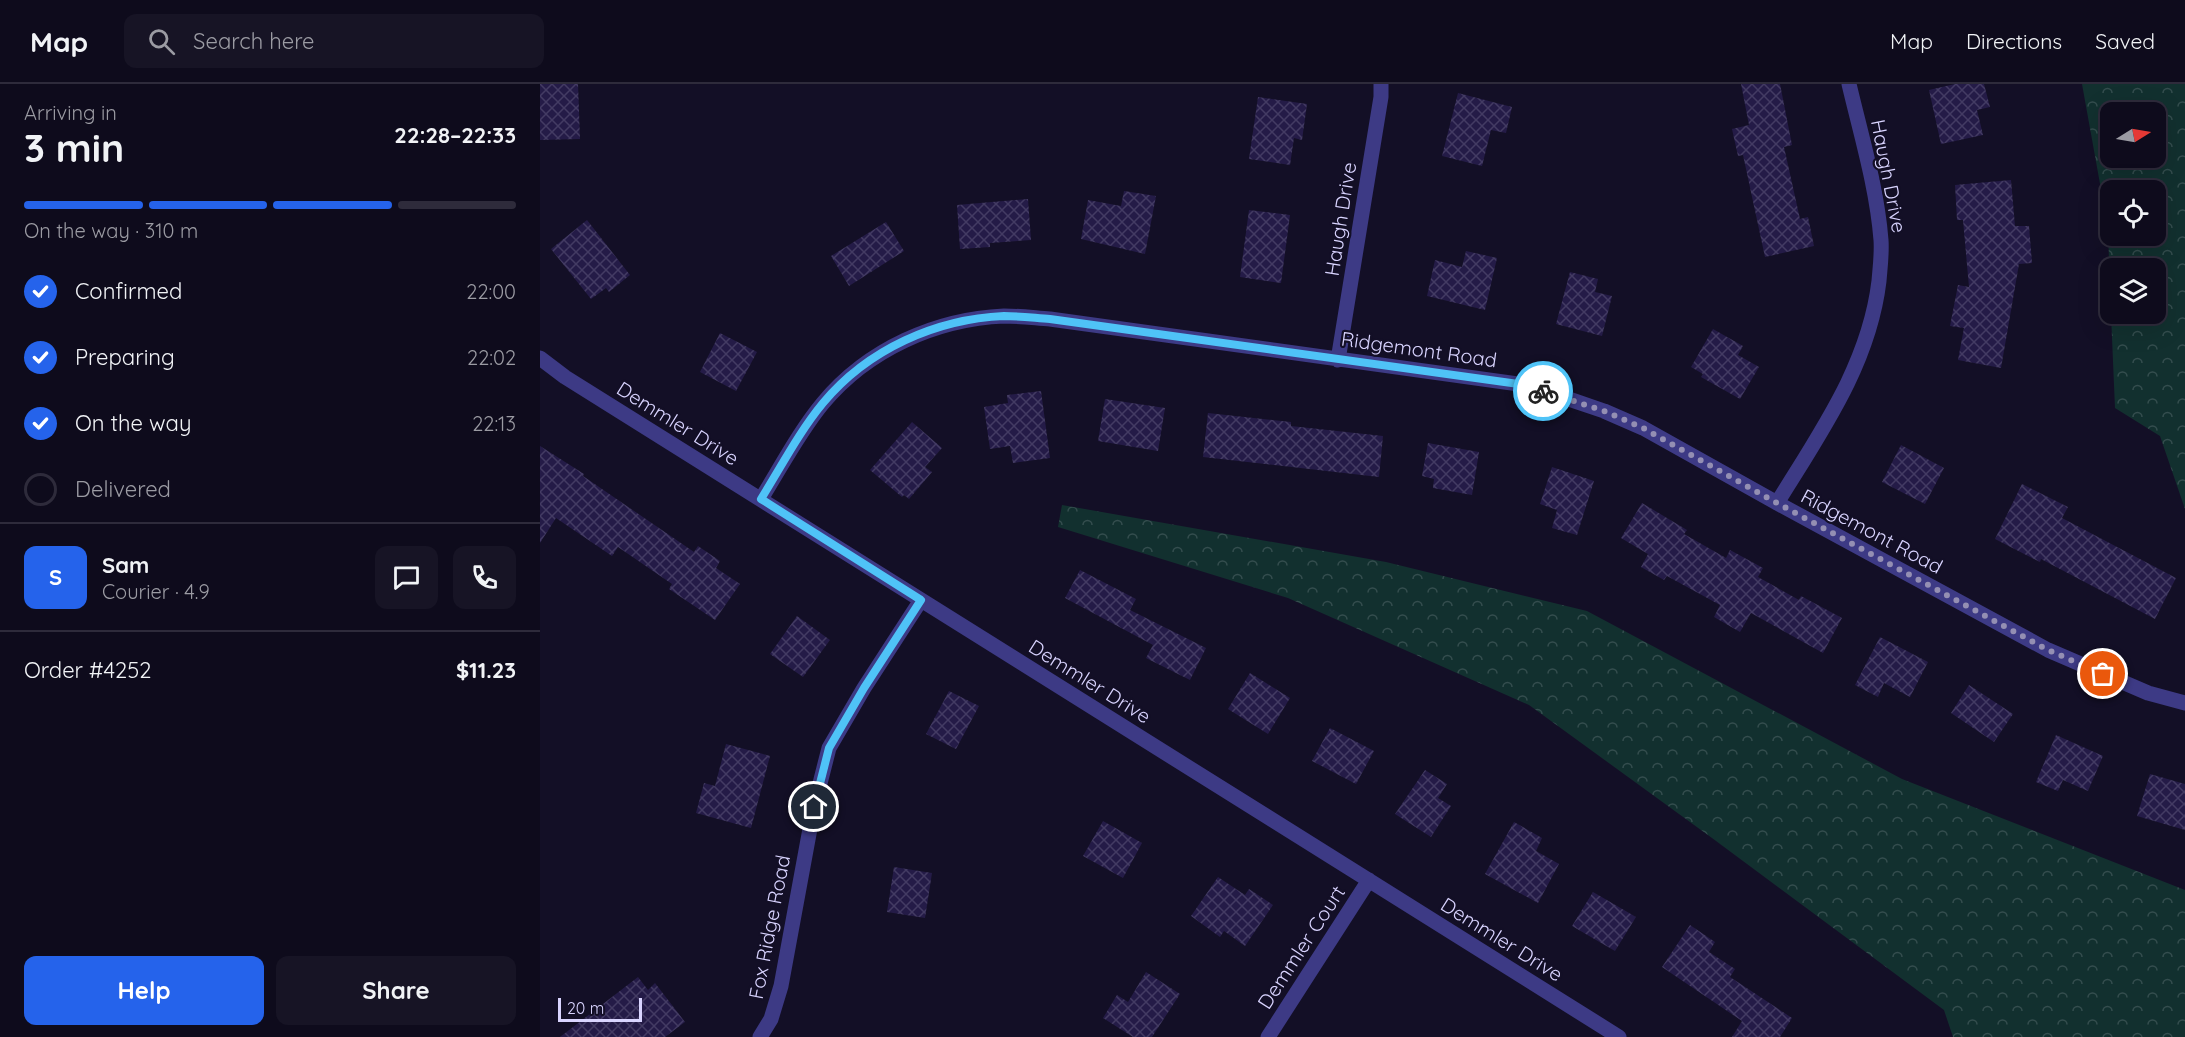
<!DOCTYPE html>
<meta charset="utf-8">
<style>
body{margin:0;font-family:Quicksand,sans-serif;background:#171425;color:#f1f3f6;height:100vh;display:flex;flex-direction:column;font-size:22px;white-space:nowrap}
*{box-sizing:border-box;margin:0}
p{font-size:20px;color:#9b9ba3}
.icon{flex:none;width:33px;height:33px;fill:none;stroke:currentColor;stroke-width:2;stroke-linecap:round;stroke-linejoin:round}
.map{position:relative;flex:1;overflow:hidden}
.sheet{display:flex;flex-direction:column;background:#0e0b1c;width:540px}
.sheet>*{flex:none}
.needle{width:39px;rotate:79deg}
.buttons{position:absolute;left:1560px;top:18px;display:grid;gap:12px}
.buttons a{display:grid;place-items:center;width:66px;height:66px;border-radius:12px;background:#0e0b1c;box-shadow:0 6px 24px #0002,0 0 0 2px #2e2b3b;font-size:30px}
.scale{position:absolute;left:18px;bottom:15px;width:84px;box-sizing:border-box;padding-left:6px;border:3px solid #d9d4ff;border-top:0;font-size:16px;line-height:21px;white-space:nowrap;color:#d9d4ff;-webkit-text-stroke:4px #130f26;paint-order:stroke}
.pin{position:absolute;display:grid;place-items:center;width:51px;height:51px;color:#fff;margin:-26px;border:3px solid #fff;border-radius:50%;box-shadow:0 2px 6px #0007}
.courier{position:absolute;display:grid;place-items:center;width:60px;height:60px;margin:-30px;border:4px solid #4fc3f7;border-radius:50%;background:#fff;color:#222;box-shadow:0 2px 8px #0007}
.overview em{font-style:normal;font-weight:800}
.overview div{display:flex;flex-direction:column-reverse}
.overview{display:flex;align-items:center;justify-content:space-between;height:102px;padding:0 24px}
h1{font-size:39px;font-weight:800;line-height:45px}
.bar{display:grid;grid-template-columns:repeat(4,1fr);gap:9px 6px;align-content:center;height:72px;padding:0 24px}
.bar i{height:8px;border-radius:4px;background:#2e2b3b}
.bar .current{background:#2563eb}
.bar p{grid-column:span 4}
.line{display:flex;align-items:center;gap:15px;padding:0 24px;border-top:2px solid #2e2b3b}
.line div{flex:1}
.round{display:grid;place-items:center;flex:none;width:63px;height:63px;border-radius:12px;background:#171425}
ol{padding:0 24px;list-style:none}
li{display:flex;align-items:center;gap:18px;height:66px}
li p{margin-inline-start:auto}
li .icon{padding:6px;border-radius:50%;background:#2563eb;color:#fff;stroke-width:4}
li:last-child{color:#9b9ba3}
li i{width:33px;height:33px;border:3px solid #2e2b3b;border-radius:50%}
.button{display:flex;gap:12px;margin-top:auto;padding:12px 24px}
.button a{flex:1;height:69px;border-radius:12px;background:#2563eb;color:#fff;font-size:24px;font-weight:800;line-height:69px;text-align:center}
.button a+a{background:#171425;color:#f1f3f6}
header{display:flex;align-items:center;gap:36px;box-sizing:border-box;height:84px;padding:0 30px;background:#0e0b1c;border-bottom:2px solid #2e2b3b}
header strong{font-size:28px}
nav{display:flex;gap:33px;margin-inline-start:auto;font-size:21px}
.search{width:420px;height:54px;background:#171425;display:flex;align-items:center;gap:15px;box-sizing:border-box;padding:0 21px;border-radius:12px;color:#9b9ba3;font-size:22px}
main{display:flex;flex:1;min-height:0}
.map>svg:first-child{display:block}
.forest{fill:url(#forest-crowns);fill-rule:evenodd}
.building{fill:url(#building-cross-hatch)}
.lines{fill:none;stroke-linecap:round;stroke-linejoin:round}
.minor{stroke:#3d3a85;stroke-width:15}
.done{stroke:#948fb3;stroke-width:6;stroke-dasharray:0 10.8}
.route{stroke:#4fc3f7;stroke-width:8}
.labels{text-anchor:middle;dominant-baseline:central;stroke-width:4.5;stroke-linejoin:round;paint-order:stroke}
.street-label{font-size:20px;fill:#d9d4ff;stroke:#130f26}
</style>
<header>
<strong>Map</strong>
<div class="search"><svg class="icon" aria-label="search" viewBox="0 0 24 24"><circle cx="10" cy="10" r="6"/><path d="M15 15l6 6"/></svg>Search here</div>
<nav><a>Map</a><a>Directions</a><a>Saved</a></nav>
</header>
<main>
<section class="sheet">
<div class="overview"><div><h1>3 min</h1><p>Arriving in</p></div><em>22:28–22:33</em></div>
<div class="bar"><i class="current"></i><i class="current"></i><i class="current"></i><i></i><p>On the way · 310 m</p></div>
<ol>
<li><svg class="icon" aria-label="check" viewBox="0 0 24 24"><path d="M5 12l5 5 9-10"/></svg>Confirmed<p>22:00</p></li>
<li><svg class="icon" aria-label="check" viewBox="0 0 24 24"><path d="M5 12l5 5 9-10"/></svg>Preparing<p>22:02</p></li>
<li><svg class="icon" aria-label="check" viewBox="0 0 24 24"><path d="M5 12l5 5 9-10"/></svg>On the way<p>22:13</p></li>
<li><i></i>Delivered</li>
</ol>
<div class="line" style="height:108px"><b class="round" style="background:#2563eb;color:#fff">S</b><div><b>Sam</b><p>Courier · 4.9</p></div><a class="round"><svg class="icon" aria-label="chat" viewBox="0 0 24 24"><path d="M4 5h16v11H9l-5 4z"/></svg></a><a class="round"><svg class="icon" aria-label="phone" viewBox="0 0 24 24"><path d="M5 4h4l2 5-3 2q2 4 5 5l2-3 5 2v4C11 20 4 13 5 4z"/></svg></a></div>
<div class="line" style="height:78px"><div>Order #4252</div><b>$11.23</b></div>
<div class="button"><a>Help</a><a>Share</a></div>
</section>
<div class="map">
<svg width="1645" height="953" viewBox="0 0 1645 953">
<defs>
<pattern id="forest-crowns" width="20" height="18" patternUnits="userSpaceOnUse" patternTransform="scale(1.5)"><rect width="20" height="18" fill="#12302f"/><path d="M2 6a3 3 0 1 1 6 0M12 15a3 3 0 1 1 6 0" fill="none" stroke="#344d4e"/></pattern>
<pattern id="building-cross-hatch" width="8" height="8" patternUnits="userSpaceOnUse" patternTransform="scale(1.5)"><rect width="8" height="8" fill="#241b47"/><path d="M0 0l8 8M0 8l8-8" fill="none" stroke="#433b63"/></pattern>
</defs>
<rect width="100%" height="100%" fill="#130f26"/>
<path class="forest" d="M1542 0H1645V425L1620 352 1575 324 1571 230H1616V184H1570V208L1568 144ZM1570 28H1616V74H1570ZM1570 106H1616V152H1570Z
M522 421 846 478 1047 527 1362 695 1645 806V953H1413L1404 926 1172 754 989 621 748 514 518 443Z"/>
<path class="building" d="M0 0H38L40 55 0 56Z
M1201 0H1240L1252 61 1244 63 1260 135 1268 133 1274 162 1225 173 1203 71 1198 72 1192 45 1209 41Z
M1415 0H1444L1450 23 1437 26 1443 51 1401 60 1389 6Z
M918 9 972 23 966 49 951 46 942 82 902 72Z
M718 13 767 20 762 56 754 54 750 81 709 75Z
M1471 96 1475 142H1489L1492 179 1479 180 1461 284 1418 276 1424 244 1410 242 1418 201 1429 203 1423 136H1417L1415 101Z
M584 107 616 112 605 170 541 155 548 116 581 122Z
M488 115 491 156 450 159V163L420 165 417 121Z
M709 126 750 131 741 199 700 193Z
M47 136 90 191 69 208 66 204 51 215 11 165Z
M346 138 364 167 309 202 291 172Z
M926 167 957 174 945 226 887 212 895 176 922 183Z
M1030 188 1058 195 1055 208 1072 212 1062 252 1016 240Z
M1173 245 1203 262 1198 271 1219 283 1200 315 1161 293 1163 290 1151 283Z
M180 249 217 268 196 307 160 288Z
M501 307 510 374 473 379 470 362 450 365 444 323 468 319 467 311Z
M565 315 625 324 618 367 558 357Z
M668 329 751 338V342L843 352 839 393 663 373Z
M372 338 402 364 385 383 392 388 369 415 364 411 362 413 330 386Z
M888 359 939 368 932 411 893 404 894 395 882 392Z
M1361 361 1404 384 1385 420 1342 398Z
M0 362 44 390 43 392 154 468 158 462 180 477 176 484 200 500 175 536 129 505 132 500 78 463 72 472 16 434 0 459Z
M1012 383 1054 397 1037 451 1012 444 1017 426 1000 420Z
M1482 400 1528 423 1522 434 1636 494 1615 535 1501 475 1500 478 1455 455Z
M1102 419 1147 446 1144 450 1186 474 1190 466 1223 484 1218 493 1259 516 1261 512 1302 534 1283 569 1211 529 1200 548 1174 533 1180 521 1127 492 1124 496 1101 483 1108 470 1081 454Z
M540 486 596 515 590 526 666 564 650 596 606 574 613 561 525 514Z
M257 532 290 556 263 593 230 570Z
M1340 553 1388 578 1370 613 1344 599 1338 613 1315 601Z
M710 589 750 614 728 650 688 625Z
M1429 601 1473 630 1454 658 1411 629Z
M409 607 439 622 416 665 386 650Z
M790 644 834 667 816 700 772 677Z
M1516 651 1563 672 1548 707 1523 696 1518 707 1496 698Z
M186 660 230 672 211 744 156 729 164 699 175 702Z
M885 686 907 700 898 714 911 722 891 753 855 730Z
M1610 690 1645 700V746L1597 732Z
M563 737 602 759 583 794 543 772Z
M974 738 1002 754 996 767 1019 780 998 819 945 790Z
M354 783 392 789 385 834 347 828Z
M678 793 705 811 709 805 733 821 705 862 684 847 680 853 651 832Z
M1053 808 1096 833 1075 867 1032 842Z
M1150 841 1175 858 1169 868 1195 885 1190 893 1252 934 1240 953H1192L1202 937 1122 883Z
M606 888 640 910 612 953H593L563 934 577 911 588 918Z
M98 893 108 906 115 899 145 938 125 953H20Z"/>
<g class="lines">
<path class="minor" d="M0 274 25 293 1079 953
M798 276 841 13V0
M221 415C241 383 259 348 283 319 328 265 396 235 464 232 480 232 495 234 510 235L986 301 1023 313 1064 327 1103 344 1237 419 1508 566 1608 609 1645 619
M1237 419C1280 349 1329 281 1339 197 1340 184 1342 170 1341 156 1337 104 1321 51 1309 0
M220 953 231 935 241 902 274 723 289 664 324 604 381 516
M728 953 829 796"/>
</g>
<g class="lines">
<path class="done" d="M1003 307 1064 327 1103 344 1237 419 1508 566 1563 590"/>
<path class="route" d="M274 723 289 664 324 604 381 516 221 415C241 383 259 348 283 319 328 265 396 235 464 232 479 232 495 234 510 235L986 301 1003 307"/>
</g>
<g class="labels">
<g class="street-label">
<text transform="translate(1349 92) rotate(79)">Haugh Drive</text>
<text transform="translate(800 135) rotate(-81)">Haugh Drive</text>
<text transform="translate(879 265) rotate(8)">Ridgemont Road</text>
<text transform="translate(138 339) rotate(32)">Demmler Drive</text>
<text transform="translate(1332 447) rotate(28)">Ridgemont Road</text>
<text transform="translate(550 597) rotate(32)">Demmler Drive</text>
<text transform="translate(229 843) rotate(-79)">Fox Ridge Road</text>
<text transform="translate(962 855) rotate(32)">Demmler Drive</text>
<text transform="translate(761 863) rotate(-57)">Demmler Court</text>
</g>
</g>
</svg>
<div class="buttons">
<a><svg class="needle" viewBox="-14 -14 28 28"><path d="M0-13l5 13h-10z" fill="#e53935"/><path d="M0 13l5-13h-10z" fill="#9b9ba3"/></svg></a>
<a><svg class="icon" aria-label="locate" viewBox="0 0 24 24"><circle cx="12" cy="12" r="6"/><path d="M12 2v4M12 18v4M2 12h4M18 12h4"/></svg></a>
<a><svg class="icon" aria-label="layers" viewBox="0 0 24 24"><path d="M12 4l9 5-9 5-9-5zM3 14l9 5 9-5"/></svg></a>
</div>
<div class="scale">20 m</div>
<div class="pin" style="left:1563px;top:590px;background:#ea580c"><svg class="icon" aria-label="bag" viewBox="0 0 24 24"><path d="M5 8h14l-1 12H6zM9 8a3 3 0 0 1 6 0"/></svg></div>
<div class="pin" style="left:274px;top:723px;background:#1f2937"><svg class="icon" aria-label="home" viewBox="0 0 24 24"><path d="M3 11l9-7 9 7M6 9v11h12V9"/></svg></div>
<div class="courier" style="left:1003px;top:307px"><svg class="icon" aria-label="bike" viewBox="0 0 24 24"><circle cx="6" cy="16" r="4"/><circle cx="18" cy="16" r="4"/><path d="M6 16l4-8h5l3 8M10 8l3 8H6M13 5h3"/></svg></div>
</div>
</main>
